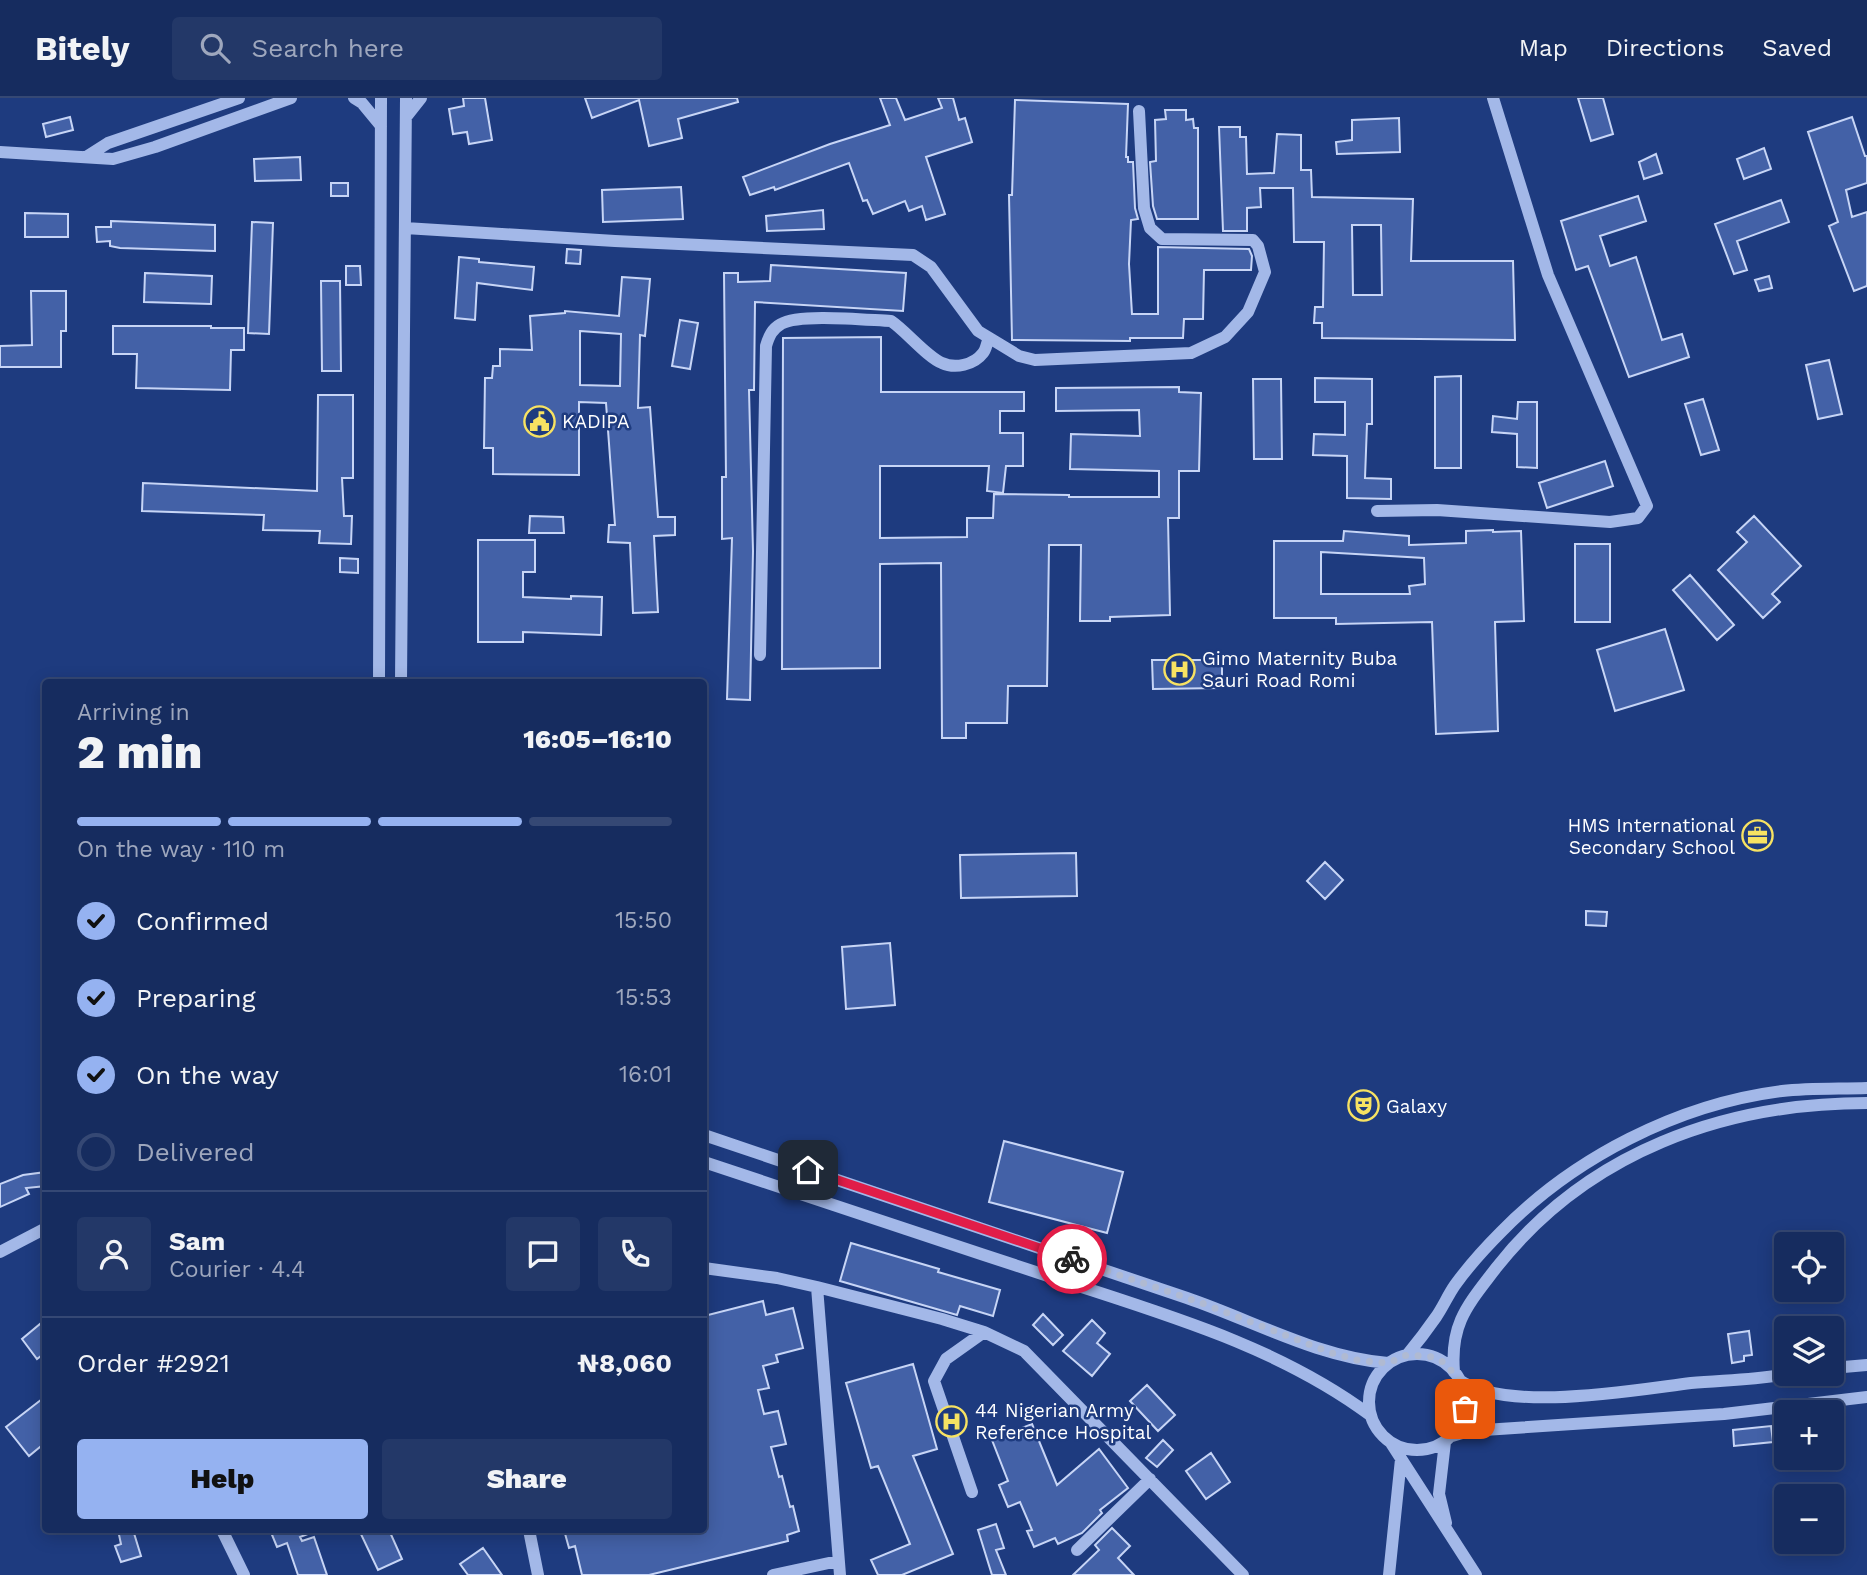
<!DOCTYPE html>
<meta charset="utf-8">
<style>
body{margin:0;font-family:"Work Sans",sans-serif;background:#233868;color:#f1f3f6;height:100vh;display:flex;flex-direction:column;font-size:26px;white-space:nowrap}
*{box-sizing:border-box;margin:0}
p{font-size:23px;color:#9ea7bd}
.icon{flex:none;width:38px;height:38px;fill:none;stroke:currentColor;stroke-width:2;stroke-linecap:round;stroke-linejoin:round}
.map{position:relative;flex:1;overflow:hidden}
.details{position:absolute;left:42px;top:581px;width:665px;height:854px;display:flex;flex-direction:column;background:#162c5f;border-radius:7px;box-shadow:0 4px 18px #0003,0 0 0 2px #354874}
.details>*{flex:none}
.buttons{position:absolute;left:1774px;top:1134px;display:grid;gap:14px}
.buttons a{display:grid;place-items:center;width:70px;height:70px;border-radius:7px;background:#162c5f;box-shadow:0 4px 18px #0003,0 0 0 2px #354874;font-size:35px}
.pin{position:absolute;display:grid;place-items:center;width:60px;height:60px;color:#fff;margin:-30px;border-radius:14px;box-shadow:0 4px 10px #0006}
.courier{position:absolute;display:grid;place-items:center;width:70px;height:70px;margin:-35px;border:5px solid #e11d48;border-radius:50%;background:#fff;color:#222;box-shadow:0 2px 9px #0007}
.headline em{font-style:normal;font-weight:800}
.headline div{display:flex;flex-direction:column-reverse}
.headline{display:flex;align-items:center;justify-content:space-between;height:119px;padding:0 35px}
h1{font-size:46px;font-weight:800;line-height:52px}
.bar{display:grid;grid-template-columns:repeat(4,1fr);gap:10px 7px;align-content:center;height:84px;padding:0 35px}
.bar i{height:9px;border-radius:5px;background:#354874}
.bar .active{background:#95b2f1}
.bar p{grid-column:span 4}
.line{display:flex;align-items:center;gap:18px;padding:0 35px;border-top:2px solid #354874}
.line div{flex:1}
.round{display:grid;place-items:center;flex:none;width:74px;height:74px;border-radius:7px;background:#233868}
ol{padding:0 35px;list-style:none}
li{display:flex;align-items:center;gap:21px;height:77px}
li p{margin-inline-start:auto}
li .icon{padding:7px;border-radius:50%;background:#95b2f1;color:#111;stroke-width:4}
li:last-child{color:#9ea7bd}
li i{width:38px;height:38px;border:4px solid #354874;border-radius:50%}
.cta{display:flex;gap:14px;margin-top:auto;padding:14px 35px}
.cta a{flex:1;height:80px;border-radius:7px;background:#95b2f1;color:#111;font-size:28px;font-weight:800;line-height:80px;text-align:center}
.cta a+a{background:#233868;color:#f1f3f6}
header{display:flex;align-items:center;gap:42px;box-sizing:border-box;height:98px;padding:0 35px;background:#162c5f;border-bottom:2px solid #354874}
header strong{font-size:33px}
nav{display:flex;gap:38px;margin-inline-start:auto;font-size:24px}
.search{width:490px;height:63px;background:#233868;display:flex;align-items:center;gap:18px;box-sizing:border-box;padding:0 24px;border-radius:7px;color:#9ea7bd;font-size:26px}
.map>svg:first-child{display:block}
.building{fill:#4361a7;stroke:#c7d5f6;stroke-width:2;fill-rule:evenodd}
.lines{fill:none;stroke-linecap:round;stroke-linejoin:round}
.minor{stroke:#a3b8e8;stroke-width:12}
.done{stroke:#b0bad2;stroke-width:7;stroke-dasharray:0 12.6}
.route{stroke:#e11d48;stroke-width:9}
.labels{text-anchor:middle;dominant-baseline:central;stroke-width:5;stroke-linejoin:round;paint-order:stroke}
.poi-label{font-size:19px;fill:#fff;stroke:#1e3b7f;text-anchor:start}
</style>
<header>
<strong>Bitely</strong>
<div class="search"><svg class="icon" aria-label="search" viewBox="0 0 24 24"><circle cx="10" cy="10" r="6"/><path d="M15 15l6 6"/></svg>Search here</div>
<nav><a>Map</a><a>Directions</a><a>Saved</a></nav>
</header>
<div class="map">
<svg width="1867" height="1477" viewBox="0 0 1867 1477">
<rect width="100%" height="100%" fill="#1e3b7f"/>
<path class="building" d="M463 0H485L492 42 469 46 467 34 453 36 449 11 464 8Z
M585 0H737L738 4 678 21 682 40 649 48 639 2 592 20Z
M880 0H896L905 22 942 10 938 0H953L959 22 965 20 972 44 926 59 945 116 926 122 922 108 909 113 905 103 873 116 867 102 863 103 849 65 775 92 774 89 750 97 743 79 830 46 890 27Z
M1578 0H1603L1613 36 1591 43Z
M1015 2 1128 6 1126 59H1128V64H1133L1135 110 1138 121 1131 122 1129 166 1132 216H1158V149L1249 151 1252 158 1251 172H1204L1203 221H1184L1183 240H1130V243L1012 242 1009 97H1012Z
M1165 12H1186V22L1193 21 1194 30H1198V121H1157L1153 108 1150 64 1156 63 1155 22 1166 21Z
M70 19 73 32 46 39 43 26Z
M1852 19 1865 58H1867V85L1846 92 1852 119 1867 114V188L1854 193 1829 128 1838 124 1808 34Z
M1399 20 1400 54 1337 56 1336 44 1352 42V22Z
M1219 29H1240V39H1246L1247 76 1274 75 1277 36 1301 37V72H1311L1312 99 1413 101 1411 163H1513L1515 242 1322 240V225H1314L1315 209H1323L1324 144H1294L1293 90H1260L1261 109 1247 110V133H1223ZM1352 127H1381L1382 197H1353Z
M1764 50 1771 71 1744 81 1737 61Z
M1656 56 1662 75 1644 81 1639 64Z
M300 59 301 82 255 83 254 61Z
M331 85H348V98H331Z
M681 89 683 121 603 124 602 92Z
M1638 98 1646 123 1600 138 1610 168 1636 159 1662 242 1682 236 1689 259 1629 279 1588 168 1576 172 1561 123Z
M1781 102 1789 124 1737 143 1747 172 1734 176 1715 126Z
M823 112 824 131 767 133 766 118Z
M25 115 68 116V139H25Z
M111 123 215 127V153L120 150 110 148V143L97 144 96 129H111Z
M252 124 273 125 269 236 248 235Z
M567 151 581 152 580 166 566 165Z
M459 159 479 161V164L534 169 532 192 477 185 475 222 455 220Z
M771 167 906 175 903 213 755 204 754 292H749L753 453 750 602 727 601 732 440 722 441V379H726L724 175H738V184L770 183Z
M346 168H360L361 187H346Z
M145 175 212 178 211 206 144 204Z
M1769 178 1772 190 1759 193 1755 182Z
M622 179 650 181 645 238 640 237 638 310 650 309 658 419H675V437L654 438 658 514 633 515 630 445 608 444 609 427H615L606 305 579 304V377L493 376V350H484L485 280H492L493 268H500V251L532 252 530 218 565 215V213L619 218ZM580 233 621 236 620 288 580 287Z
M321 183H340L341 273H322Z
M31 193H66V233H61V269H0V248L32 247Z
M680 222 698 225 690 271 672 268Z
M113 228H211V230H244V252H231L230 292 136 290 137 256H113Z
M881 239V294H1024V313H1000V335H1023V368H1006L1003 395 987 393 989 368H880V440L967 439V420H993L994 396 1069 397V399H1159V373L1070 371 1071 336 1140 338 1139 312 1056 313V290L1179 289V294L1201 295 1199 373H1179V420H1168L1170 517 1110 519V523H1080L1081 447H1049L1047 588H1008L1007 625H966V640H942L941 465 880 466V570L782 571 783 240Z
M1829 262 1842 316 1818 321 1806 267Z
M1461 278V370H1435V279Z
M1315 280 1372 281V326H1367L1365 380 1391 381V401L1347 400V358L1313 357 1314 336 1345 337V304H1315Z
M1253 281H1281L1282 361H1254Z
M318 297H353V380H342L344 418H352L351 446 319 445 320 433 263 432 264 417 142 413 143 385 317 393Z
M1703 301 1719 352 1701 357 1685 306Z
M1518 304H1537V370L1517 369V336L1492 334 1493 318 1517 321Z
M1605 363 1613 388 1547 410 1539 385Z
M530 418 563 419 564 435H529Z
M1754 418 1801 468 1772 496 1780 504 1763 520 1718 472 1747 444 1737 434Z
M1493 432V434L1521 433 1524 523 1495 524 1498 633 1436 636 1432 524 1336 526V520H1274V443H1343L1344 433 1409 438V447L1466 445V433ZM1321 454 1424 460 1425 486 1409 488 1410 496H1321Z
M478 442H535V474H523V499L571 501V498L602 499 601 537 523 534V544H478Z
M1575 446H1610V524H1575Z
M340 460 358 461V475L340 474Z
M1690 477 1734 527 1717 542 1673 492Z
M1665 531 1684 592 1615 613 1597 552Z
M1152 562H1222V590L1153 591Z
M1076 755 1077 798 961 800 960 757Z
M1325 764 1343 782 1325 801 1307 783Z
M1586 813 1607 814 1606 828 1586 827Z
M890 845 895 907 846 911 842 849Z
M1004 1043 1123 1074 1107 1135 989 1104Z
M46 1074V1088L26 1090 29 1096 0 1109V1086L23 1077Z
M851 1145 939 1171 938 1174 1000 1192 993 1218 960 1208 957 1217 840 1183Z
M763 1203 766 1217 793 1210 803 1250 776 1257 778 1264 763 1268 769 1290 758 1292 764 1316 778 1313 786 1346 771 1349 779 1379 782 1378 790 1409 793 1408 799 1433 787 1437 788 1443 649 1477H582L575 1448 569 1450 564 1432H632L633 1435 648 1432H704V1218Z
M1043 1216 1063 1237 1053 1247 1033 1227Z
M46 1221V1254L37 1261 22 1241Z
M1092 1222 1105 1235 1097 1245 1110 1256 1092 1278 1063 1253Z
M1749 1233 1752 1257 1744 1258V1263L1732 1265 1728 1236Z
M913 1266 937 1351 913 1358 953 1456 902 1477H878L871 1462 910 1446 878 1368 871 1370 846 1285Z
M1147 1287 1175 1317 1158 1333 1130 1303Z
M46 1298V1344L29 1358 6 1329Z
M1032 1326 1057 1387 1099 1351 1128 1390 1100 1412 1102 1415 1082 1435 1058 1446 1055 1440 1034 1449 1027 1433 1032 1432 1020 1404 1008 1409 999 1387 1008 1383 992 1342Z
M1771 1328 1773 1344 1734 1348 1733 1332Z
M1163 1342 1173 1352 1157 1369 1146 1360Z
M1211 1355 1230 1384 1206 1401 1186 1373Z
M996 1426 1004 1450 996 1452 1006 1477H992L978 1432Z
M1112 1430 1130 1448 1118 1460 1134 1477H1073L1099 1452 1095 1447Z
M118 1432H133L141 1458 121 1464 115 1448 121 1446Z
M270 1432H318L300 1439 302 1443 314 1439 327 1477H298L287 1445 277 1449Z
M359 1432H389L402 1461 378 1472Z
M483 1450 502 1477H468L460 1466Z"/>
<g class="lines">
<path class="minor" d="M354 0 362 5 381 28
M406 19 421 0
M0 54 113 61 155 49 291 0
M86 59 108 45 239 0
M405 130 615 143 913 157 931 169 978 233 1019 258 1035 262 1191 255 1225 239 1248 214 1265 174 1258 148 1253 142 1162 141 1150 130 1144 110 1139 13
M1377 413 1437 412 1610 424 1638 420 1647 408 1548 177 1493 0
M760 557 766 248C769 238 772 231 781 226 799 215 867 222 891 223 906 233 927 259 942 265 955 271 974 267 983 255 986 252 987 244 989 240
M379 584 381 0
M401 584 406 0
M704 1037C865 1091 1026 1146 1187 1200 1254 1223 1317 1259 1388 1265
M704 1064C819 1102 935 1141 1051 1179 1160 1215 1276 1247 1370 1317
M0 1154 46 1130
M704 1170 777 1180 817 1189
M1369 1304a48 48 0 1 1 96 0a48 48 0 1 1-96 0Z
M1407 1257C1417 1245 1427 1232 1436 1219 1443 1209 1448 1197 1455 1187 1468 1169 1485 1150 1501 1134 1573 1060 1678 1006 1782 993 1810 990 1839 991 1867 990
M1832 1270 1867 1267
M1454 1274C1450 1225 1468 1207 1496 1170 1587 1054 1724 1005 1867 1005
M1459 1282C1507 1315 1634 1292 1691 1285 1723 1282 1756 1282 1787 1276
M1452 1338 1469 1333 1724 1316 1867 1299
M1445 1344 1439 1396 1446 1425
M1391 1345 1476 1477
M972 1394 934 1283 946 1261 984 1234
M222 1432 244 1477
M529 1432 538 1477
M1077 1452 1150 1381
M773 1477 838 1463
M840 1477 817 1189 942 1221 984 1234 1024 1253 1243 1477
M1389 1477 1401 1361"/>
</g>
<g class="lines">
<path class="done" d="M1072 1161 1199 1204 1332 1255 1361 1263 1388 1265 1407 1257 1433 1259 1445 1265 1459 1282 1464 1296 1465 1311"/>
<path class="route" d="M808 1072 1072 1161"/>
</g>
<defs>
<symbol id="civic-ring" viewBox="-11 -11 22 22"><circle r="9.5" fill="#1e3b7f" stroke="#f7e262" stroke-width="1.5"/><path d="M-.6-6.5H3V-4.5H.6V-3L4-1V1h2V6H-6V1h2V-1L-.6-3ZM-1.2 2.5V6h2.4V2.5Z" fill="#f7e262"/></symbol>
<symbol id="hospital-ring" viewBox="-11 -11 22 22"><circle r="9.5" fill="#1e3b7f" stroke="#f7e262" stroke-width="1.5"/><path d="M-5-5h3v3.5h4V-5h3V5h-3V1.5h-4V5h-3Z" fill="#f7e262"/></symbol>
<symbol id="office-ring" viewBox="-11 -11 22 22"><circle r="9.5" fill="#1e3b7f" stroke="#f7e262" stroke-width="1.5"/><path d="M-6-3h4V-5.5h4V-3h4V5H-6ZM-1-4.5V-3h2v-1.5ZM-6 0V1H6V0Z" fill="#f7e262"/></symbol>
<symbol id="theatre-ring" viewBox="-11 -11 22 22"><circle r="9.5" fill="#1e3b7f" stroke="#f7e262" stroke-width="1.5"/><path d="M-5-5.5Q0-4 5-5.5V0Q5 5 0 6Q-5 5-5 0ZM-3.3-2.5H-1v1.5H-3.3ZM1-2.5H3.3v1.5H1ZM-2.8 1Q0 5.5 2.8 1Z" fill="#f7e262"/></symbol>
</defs>
<g fill-rule="evenodd">
<use href="#civic-ring" x="522" y="306" width="35" height="35"/>
<use href="#hospital-ring" x="1162" y="554" width="35" height="35"/>
<use href="#office-ring" x="1740" y="720" width="35" height="35"/>
<use href="#theatre-ring" x="1346" y="990" width="35" height="35"/>
<use href="#hospital-ring" x="934" y="1306" width="35" height="35"/>
</g>
<g class="labels">
<g class="poi-label">
<text x="562" y="323">KADIPA</text>
<text x="1202" y="560">Gimo Maternity Buba<tspan x="1202" dy="22">Sauri Road Romi</tspan></text>
<text x="1735" y="727" text-anchor="end">HMS International<tspan x="1735" dy="22">Secondary School</tspan></text>
<text x="1386" y="1008">Galaxy</text>
<text x="975" y="1312">44 Nigerian Army<tspan x="975" dy="22">Reference Hospital</tspan></text>
</g>
</g>
</svg>
<div class="buttons">
<a><svg class="icon" aria-label="locate" viewBox="0 0 24 24"><circle cx="12" cy="12" r="6"/><path d="M12 2v4M12 18v4M2 12h4M18 12h4"/></svg></a>
<a><svg class="icon" aria-label="layers" viewBox="0 0 24 24"><path d="M12 4l9 5-9 5-9-5zM3 14l9 5 9-5"/></svg></a>
<a>+</a>
<a>−</a>
</div>
<div class="pin" style="left:1465px;top:1311px;background:#ea580c"><svg class="icon" aria-label="bag" viewBox="0 0 24 24"><path d="M5 8h14l-1 12H6zM9 8a3 3 0 0 1 6 0"/></svg></div>
<div class="pin" style="left:808px;top:1072px;background:#1f2937"><svg class="icon" aria-label="home" viewBox="0 0 24 24"><path d="M3 11l9-7 9 7M6 9v11h12V9"/></svg></div>
<div class="courier" style="left:1072px;top:1161px"><svg class="icon" aria-label="bike" viewBox="0 0 24 24"><circle cx="6" cy="16" r="4"/><circle cx="18" cy="16" r="4"/><path d="M6 16l4-8h5l3 8M10 8l3 8H6M13 5h3"/></svg></div>
<section class="details">
<div class="headline"><div><h1>2 min</h1><p>Arriving in</p></div><em>16:05–16:10</em></div>
<div class="bar"><i class="active"></i><i class="active"></i><i class="active"></i><i></i><p>On the way · 110 m</p></div>
<ol>
<li><svg class="icon" aria-label="check" viewBox="0 0 24 24"><path d="M5 12l5 5 9-10"/></svg>Confirmed<p>15:50</p></li>
<li><svg class="icon" aria-label="check" viewBox="0 0 24 24"><path d="M5 12l5 5 9-10"/></svg>Preparing<p>15:53</p></li>
<li><svg class="icon" aria-label="check" viewBox="0 0 24 24"><path d="M5 12l5 5 9-10"/></svg>On the way<p>16:01</p></li>
<li><i></i>Delivered</li>
</ol>
<div class="line" style="height:126px"><a class="round"><svg class="icon" aria-label="person" viewBox="0 0 24 24"><circle cx="12" cy="8" r="4"/><path d="M4 21q1-7 8-7t8 7"/></svg></a><div><b>Sam</b><p>Courier · 4.4</p></div><a class="round"><svg class="icon" aria-label="chat" viewBox="0 0 24 24"><path d="M4 5h16v11H9l-5 4z"/></svg></a><a class="round"><svg class="icon" aria-label="phone" viewBox="0 0 24 24"><path d="M5 4h4l2 5-3 2q2 4 5 5l2-3 5 2v4C11 20 4 13 5 4z"/></svg></a></div>
<div class="line" style="height:91px"><div>Order #2921</div><b>₦8,060</b></div>
<div class="cta"><a>Help</a><a>Share</a></div>
</section>
</div>
